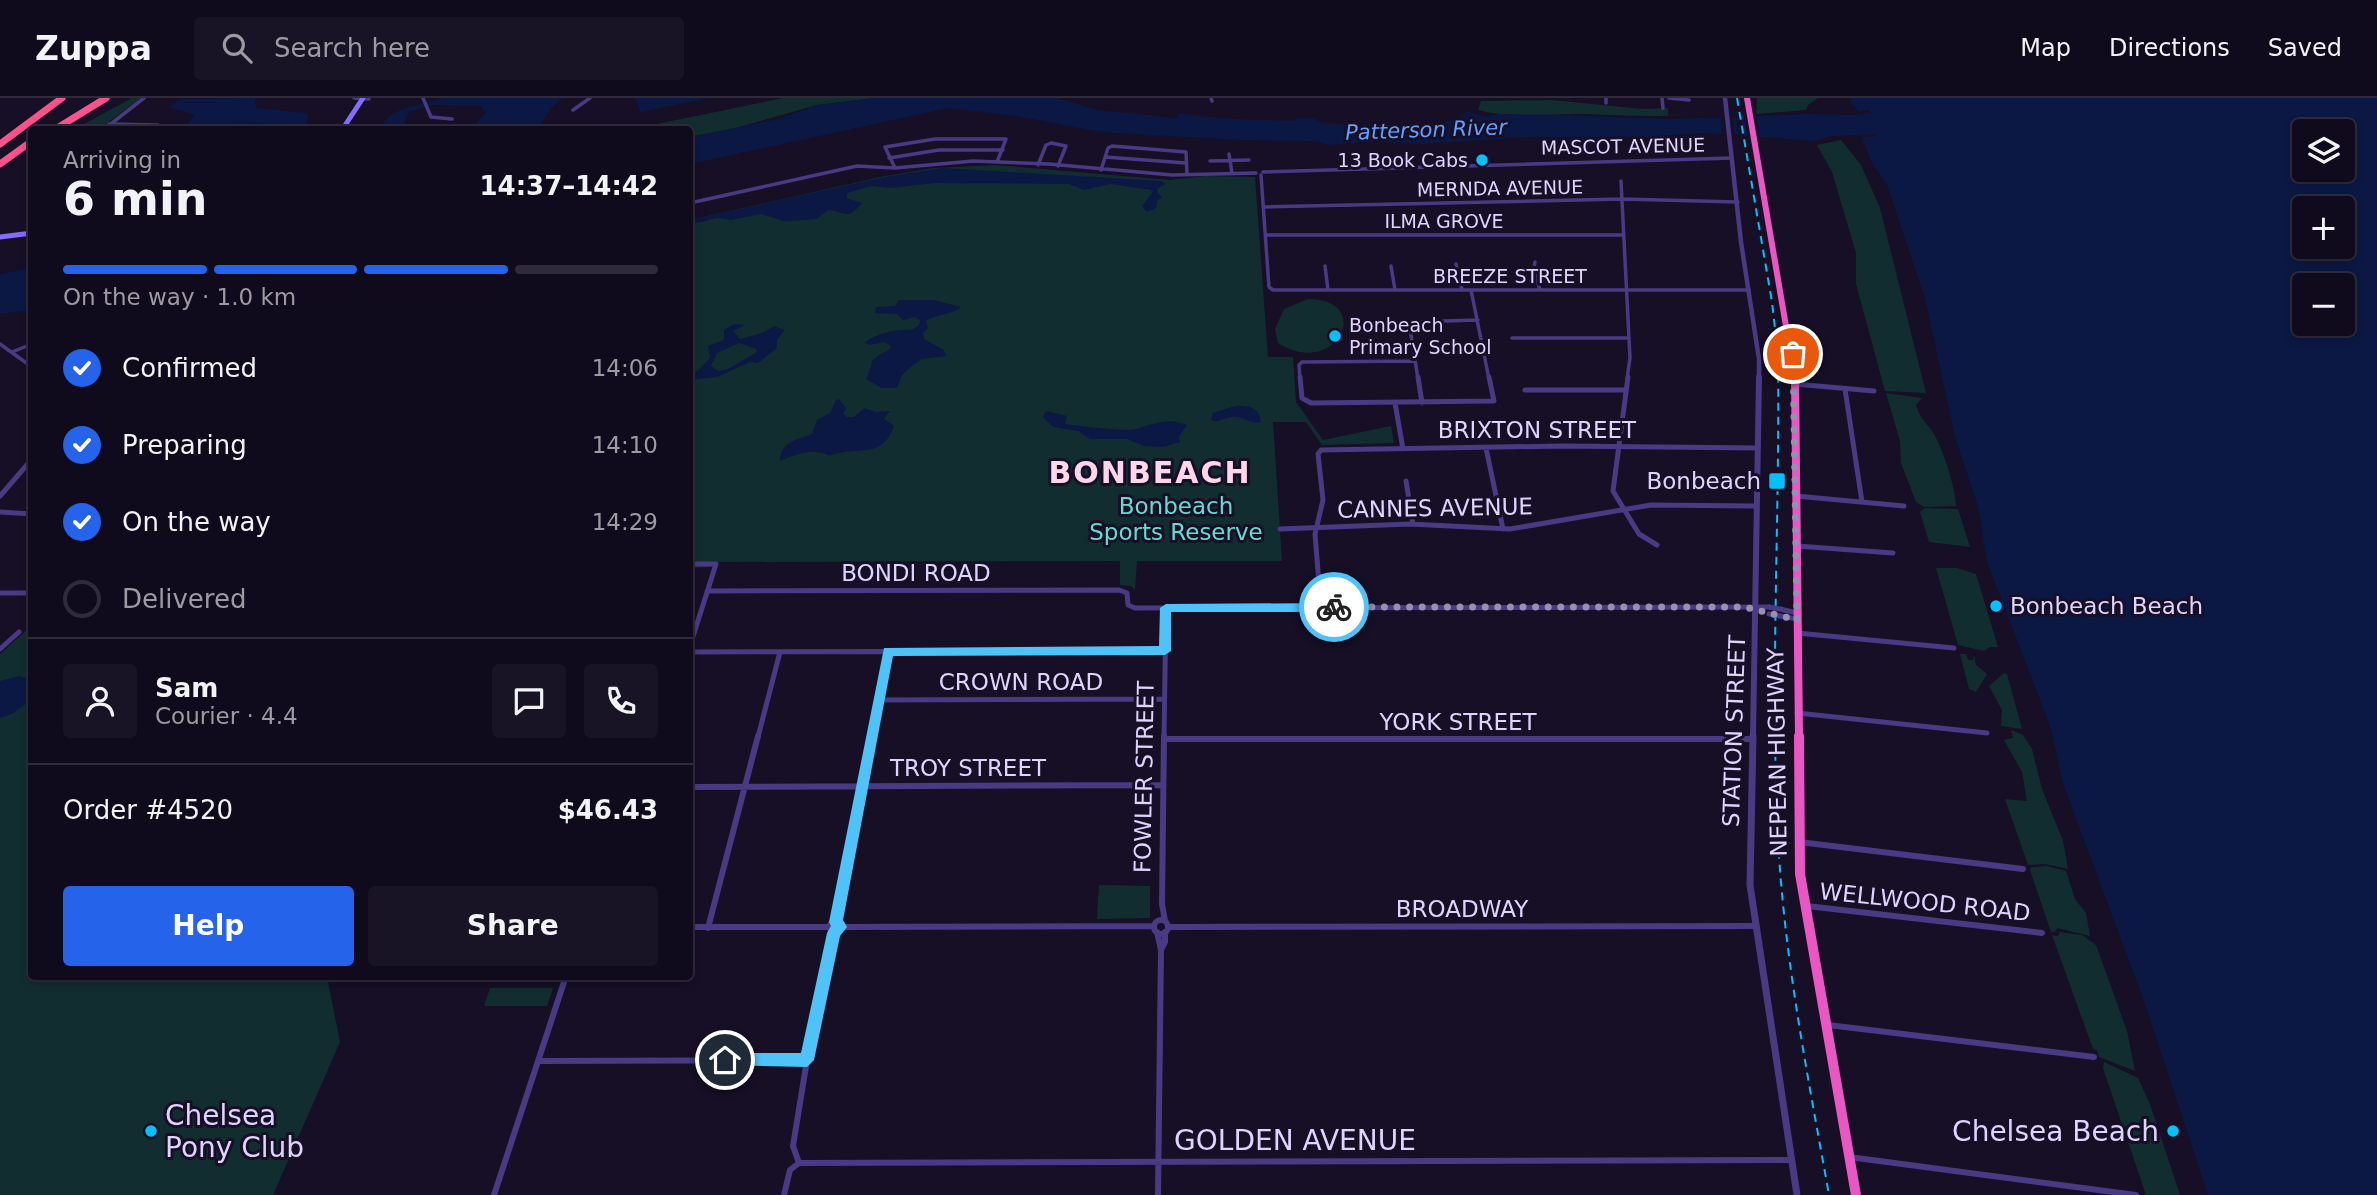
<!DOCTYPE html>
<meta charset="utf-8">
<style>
body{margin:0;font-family:"DejaVu Sans",sans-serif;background:#191425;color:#f1f3f6;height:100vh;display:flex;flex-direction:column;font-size:26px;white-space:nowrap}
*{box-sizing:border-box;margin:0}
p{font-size:23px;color:#9c9ba3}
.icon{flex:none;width:38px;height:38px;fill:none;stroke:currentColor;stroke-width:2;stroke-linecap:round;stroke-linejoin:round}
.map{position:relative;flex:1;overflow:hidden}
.details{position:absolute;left:28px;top:28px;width:665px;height:854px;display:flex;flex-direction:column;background:#100b1c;border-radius:7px;box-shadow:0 4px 10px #0003,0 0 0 2px #302b3b}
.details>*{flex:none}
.fabs{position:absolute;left:2292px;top:21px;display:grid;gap:14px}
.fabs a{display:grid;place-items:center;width:63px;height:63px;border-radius:7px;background:#100b1c;box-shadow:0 4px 10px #0003,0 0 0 2px #302b3b;font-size:35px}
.pin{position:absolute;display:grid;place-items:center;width:60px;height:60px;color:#fff;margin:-30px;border:4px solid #fff;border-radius:50%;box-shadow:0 2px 7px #0007}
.courier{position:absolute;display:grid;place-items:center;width:70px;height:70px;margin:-35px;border:5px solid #4fc3f7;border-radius:50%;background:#fff;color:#222;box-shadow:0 2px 9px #0007}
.summary em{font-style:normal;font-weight:700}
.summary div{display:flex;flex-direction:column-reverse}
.summary{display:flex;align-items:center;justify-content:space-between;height:119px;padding:0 35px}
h1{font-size:46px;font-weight:700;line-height:52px}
.bar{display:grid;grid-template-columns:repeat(4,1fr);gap:10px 7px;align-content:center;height:84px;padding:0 35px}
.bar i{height:9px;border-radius:5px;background:#302b3b}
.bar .current{background:#2563eb}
.bar p{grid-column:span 4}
.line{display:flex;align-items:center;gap:18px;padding:0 35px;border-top:2px solid #302b3b}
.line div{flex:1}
.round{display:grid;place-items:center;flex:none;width:74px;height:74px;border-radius:7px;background:#191425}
ol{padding:0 35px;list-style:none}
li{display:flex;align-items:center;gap:21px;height:77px}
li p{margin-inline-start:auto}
li .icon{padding:7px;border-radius:50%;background:#2563eb;color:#fff;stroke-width:4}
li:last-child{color:#9c9ba3}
li i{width:38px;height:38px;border:4px solid #302b3b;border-radius:50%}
.cta{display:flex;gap:14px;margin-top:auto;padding:14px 35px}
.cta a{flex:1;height:80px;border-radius:7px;background:#2563eb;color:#fff;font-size:28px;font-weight:700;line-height:80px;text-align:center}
.cta a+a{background:#191425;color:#f1f3f6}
header{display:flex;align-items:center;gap:42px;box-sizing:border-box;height:98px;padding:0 35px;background:#100b1c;border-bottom:2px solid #302b3b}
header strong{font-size:33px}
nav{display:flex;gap:38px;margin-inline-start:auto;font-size:24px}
.search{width:490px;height:63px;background:#191425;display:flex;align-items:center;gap:18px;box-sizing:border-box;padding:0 24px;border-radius:7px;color:#9c9ba3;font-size:26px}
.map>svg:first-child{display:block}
.green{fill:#122d30}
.water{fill:#0b1843;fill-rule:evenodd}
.pier{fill:#160f26}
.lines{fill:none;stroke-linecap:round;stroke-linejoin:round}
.minor-far2{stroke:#483b84;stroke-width:3.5}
.minor-far1{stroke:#483b84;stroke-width:5}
.minor{stroke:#483b84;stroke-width:6}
.tertiary-far2{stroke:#483b84;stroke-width:4.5}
.tertiary-far1{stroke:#483b84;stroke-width:6}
.tertiary{stroke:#483b84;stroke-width:7}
.secondary{stroke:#846dfd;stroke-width:5}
.trunk-far2{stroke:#ea57c4;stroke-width:6}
.trunk-far1{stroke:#ea57c4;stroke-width:8}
.trunk{stroke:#ea57c4;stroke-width:10}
.motorway{stroke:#fd518c;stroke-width:7}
.rail{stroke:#03c1fc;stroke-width:2;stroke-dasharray:8 6;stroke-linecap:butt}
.minor-bridge{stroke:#483b84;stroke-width:5}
.route{fill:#4fc3f7}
.done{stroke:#998fb2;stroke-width:7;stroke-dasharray:0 12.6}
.poi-dot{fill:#03c1fc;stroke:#160f26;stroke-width:2.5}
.labels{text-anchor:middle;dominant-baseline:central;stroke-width:6;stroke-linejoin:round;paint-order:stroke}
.far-street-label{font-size:19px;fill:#dfd4fe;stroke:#160f26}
.far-poi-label{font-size:19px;fill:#dfd4fe;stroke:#160f26;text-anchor:end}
.far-water-label{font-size:21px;font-style:italic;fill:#64a1fd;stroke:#160f26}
.street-label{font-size:23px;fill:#dfd4fe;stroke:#160f26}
.poi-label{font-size:23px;fill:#dfd4fe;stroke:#160f26;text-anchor:end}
.park-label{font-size:23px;fill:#61ded0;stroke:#160f26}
.near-poi-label{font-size:28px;fill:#dfd4fe;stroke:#160f26;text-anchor:start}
.near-street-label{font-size:28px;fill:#dfd4fe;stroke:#160f26}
.district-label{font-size:30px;font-weight:bold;letter-spacing:2px;fill:#fed6ea;stroke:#160f26}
</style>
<header>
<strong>Zuppa</strong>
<div class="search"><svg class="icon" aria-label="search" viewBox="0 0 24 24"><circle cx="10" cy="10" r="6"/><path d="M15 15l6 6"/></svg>Search here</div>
<nav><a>Map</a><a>Directions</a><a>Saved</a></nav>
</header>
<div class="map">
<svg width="2377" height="1097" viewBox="0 0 2377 1097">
<rect width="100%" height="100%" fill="#160f26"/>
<path class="green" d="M132 0H141L99 31 73 32Z
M783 0H875L817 7 736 30 690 39V32H628Z
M1757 0H1818L1808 7 1806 12 1756 16Z
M1551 2 1643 11 1668 10V18L1691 16C1654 20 1618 17 1582 16 1553 16 1504 20 1478 12L1481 3Z
M1841 42 1861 67 1880 110 1926 295 1885 293 1856 186V155L1832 74 1817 47Z
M996 67 1170 82 1206 78 1255 79 1268 259H1293L1296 304 1323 342 1391 328 1394 345 1322 347 1306 324H1273L1282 463H1137L1135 492 1131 488 1120 487V463L712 464 710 469 690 470V122L885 78 934 70Z
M1308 201C1375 201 1337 282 1278 245L1275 231 1284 211Z
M1886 295 1922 300 1916 307C1921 321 1921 319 1930 330 1941 344 1956 390 1956 408L1924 409 1916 404 1901 365 1900 343Z
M1925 410 1958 411 1970 449 1929 444 1920 414Z
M1936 470H1957L1976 476 1998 549H1990L1984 553 1958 547Z
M31 528 32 878 330 879 328 884 340 944 273 1097H0V556Z
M1966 556 1968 562H1973L1974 557 1976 567 1987 576 1976 594 1969 591 1960 556Z
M2004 575 2007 576 2022 631 2001 628 2002 612 1989 588Z
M2011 632 2023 637 2032 651 2042 691 2063 743 2068 771 2045 766 2028 767 2005 701 2027 703 2022 674 2004 642 2013 640Z
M2047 768 2066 773 2075 801 2086 815 2090 838 2057 830 2055 834H2051L2030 772 2031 769Z
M1099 787 1150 788V820L1097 821Z
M2060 834 2082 837 2096 847 2127 933 2135 973 2099 959 2097 952 2093 951 2052 837 2058 838Z
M490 890H553L547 908H484Z
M2104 964 2138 980 2150 1006 2180 1097H2146L2103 970Z"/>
<path class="water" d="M256 0 254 5 257 10 307 15 308 20 303 31H278L277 26 235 25 214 31H183L195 17 169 9 181 1Z
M443 0H563L552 9 539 29 531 28 526 31H471L485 15 482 8 431 7 409 14 402 31 379 32C393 5 418 10 443 0Z
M635 0H709L640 14Z
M875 0H1058L1097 12 1177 20 1179 15C1218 21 1256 22 1295 23V20H1312L1323 25 1419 28V25C1434 25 1456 26 1467 13L1485 19 1499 16 1566 17 1666 21 1806 16 1855 17 1872 15 1868 12 1859 13 1851 6V0H2377V1097H2208L2143 900 2062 683 2051 631 2041 604 1987 464 1978 408 1955 339 1925 200 1888 89 1871 63 1862 39 1875 38 1877 36 1832 38 1814 43 1705 35 1645 39H1531L1421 46 1373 44 1328 47 1315 43 1239 42 1101 34 1016 18 949 10 690 66V39L782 20 817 7ZM2305 33H2343V72H2305ZM2305 110H2343V149H2305ZM2305 187H2343V226H2305Z
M943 70 1161 83 1166 86 1158 90 1157 94 1162 99 1157 103 1156 110 1147 114 1142 108 1152 95 1151 92 1111 86 1084 92 1069 86 935 85 891 90 871 88 847 95V100L862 105C847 123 847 114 828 112L817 121 806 122 784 123 761 116 731 122 717 120 690 127V122L885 79Z
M31 170V212L0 216V176Z
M899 202H934L961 209C950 218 935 216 926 223L928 230 923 235 924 241 944 252 946 258 922 261 913 267 902 277 897 290H882L866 281C876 262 864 264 889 252L891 248 885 244 869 247 865 244C879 235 895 231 912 232L919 227 920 222 915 219 903 222 897 216 875 215 876 209 895 208Z
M734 226 745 227 733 233 740 241 762 235 774 228 785 232 777 242V250L758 265 750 264 717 279 690 282V277L699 272 710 260 708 248 724 242V232ZM739 245 756 251 757 254 728 271 718 273 711 268 717 255Z
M839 301 846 310 843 316 847 319H854L864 310 876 314 890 313 884 321 894 328C882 363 854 347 830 358 813 349 797 356 780 363 780 344 798 341 812 336L817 322 830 315 836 302Z
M1235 308C1249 307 1259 309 1261 324 1251 327 1243 318 1233 319 1223 319 1220 326 1211 322L1213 315Z
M1046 313 1067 318 1065 326C1085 329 1106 331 1126 332 1145 332 1163 316 1187 327L1179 338 1180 344 1163 349 1144 348 1127 341H1090L1078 333 1053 329 1043 319Z
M19 578 31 582V602L12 616 0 620V583Z"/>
<path class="pier" d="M1744 14H1755L1756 17 1838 14 1756 18 1760 41 1748 40 1744 18 1741 19 1744 40 1739 39 1736 18 1733 19 1735 39 1722 37 1721 19 1666 21 1647 19 1721 18V15H1733L1735 17V15H1740L1744 17Z"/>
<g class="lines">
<path class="minor-far2" d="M354 0 369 1
M423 0 431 19 452 21
M1211 0 1212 3
M1606 0V5
M1662 0 1663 10
M1669 0 1689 2
M573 12 590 0
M109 26 158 27
M103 32 144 0
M1229 56 1232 75
M1105 59 1186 65
M889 60 939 52H1003
M1210 63 1249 62
M1038 67 1046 47 1051 45 1066 48 1058 68
M895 70 885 49 935 41H1006L997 64
M1101 72 1108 50 1112 48 1186 54 1187 76
M1263 74 1732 60
M1261 77 1269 189 1273 192H1749
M1621 83 1630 260 1627 281
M690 105 857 68 895 70 973 63 1049 66 1172 77 1256 75
M1264 109 1622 101 1738 104
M1266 137H1623
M1535 164 1534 171 1540 192
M1456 166 1462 192
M1325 168 1328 192
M1391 168 1395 192
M1471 192 1489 281
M1512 240H1628
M0 246 32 269
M12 254 32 246
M1300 281 1299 267 1302 264 1415 263
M1418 281 1409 224 1478 222"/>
<path class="minor-far1" d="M1300 279 1302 300 1311 305 1494 303 1489 279
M1418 279 1422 305
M1628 279 1613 393 1639 436 1657 447
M1795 286 1874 293
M1845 291 1862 404
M1525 292H1626
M1395 305 1403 351
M1486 350 1503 431
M1406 383 1413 426
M0 398 32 361
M1796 398 1904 408
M0 414 32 416
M1280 431 1410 426 1510 431 1651 407 1756 408
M1797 448 1893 455
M690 466H716L690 548
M707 493 1119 492 1127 495 1128 507 1135 510 1769 509
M0 495H32
M1321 510 1315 436 1323 402 1318 356 1321 352 1563 348 1758 350
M1780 511 1797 515
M1780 518 1797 521
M1797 535 1954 550
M0 551 19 534
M690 554 1165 553
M879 602 1164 601
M1797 615 1987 635
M758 639 780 554
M872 639 888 554
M1164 639 1166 510"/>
<path class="minor" d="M1164 638 1162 806 1165 823
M1164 641H1752
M690 689 1163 687
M1799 744 2023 771
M1807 808 2042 835
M1154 829a7 7 0 1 1 14 0a7 7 0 1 1-14 0Z
M829.5 829a5.5 5.5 0 1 1 11 0a5.5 5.5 0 1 1-11 0Z
M836 824 872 638
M690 829H829
M840 829 1153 828
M1170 829 1755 828
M708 830 758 638
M1157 834 1161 852 1158 1097
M1161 852 1165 844V834
M1828 927 2094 959
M538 963 807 962
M1849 1059 2136 1097
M799 1065 1792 1062
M799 1065 793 1048 807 962 819 916 834 835
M494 1097 566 878
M784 1097 790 1072 799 1065"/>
<path class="tertiary-far2" d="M1725 0 1741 144 1759 261V281"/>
<path class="tertiary-far1" d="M1753 639 1759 279"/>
<path class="tertiary" d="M1753 638 1750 787 1797 1097"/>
<path class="secondary" d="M342 32 363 0
M0 139 32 135"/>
<path class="trunk-far2" d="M1747 0 1795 281"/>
<path class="trunk-far1" d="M1795 279 1799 639"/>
<path class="trunk" d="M1799 638 1800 776 1856 1097"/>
<path class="motorway" d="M54 32 106 0
M0 46 62 0
M0 66 32 43"/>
<path class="rail" d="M1737 0 1772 204 1778 257C1780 418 1770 579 1778 740 1784 860 1808 979 1829 1097"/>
<path class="minor-bridge" d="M1769 509 1780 511
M1769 516 1780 518"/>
</g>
<path class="route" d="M1334 505 1340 509 1334 514H1171V553L1165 557 893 558 843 822 847 829 840 838 814 962 807 969 720 967 717 962 720 957 725 955H801L827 835 831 828 829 824 884 550 1159 548 1160 510 1166 506Z"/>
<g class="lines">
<path class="done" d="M1334 509H1745L1797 522 1793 256"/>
</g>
<g class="poi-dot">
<circle cx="1482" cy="62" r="7"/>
<circle cx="1335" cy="238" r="7"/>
<rect x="1768" y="374" width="18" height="18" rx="3.5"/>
<circle cx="1996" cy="508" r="7"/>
<circle cx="151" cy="1033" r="7"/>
<circle cx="2173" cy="1033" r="7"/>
</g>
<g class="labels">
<g class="far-street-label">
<text transform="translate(1623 48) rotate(-1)">MASCOT AVENUE</text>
<text transform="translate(1500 90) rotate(-1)">MERNDA AVENUE</text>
<text x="1444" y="123">ILMA GROVE</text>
<text x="1510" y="178">BREEZE STREET</text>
</g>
<g class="far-poi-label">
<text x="1468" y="62">13 Book Cabs</text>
<text x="1349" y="227" text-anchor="start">Bonbeach<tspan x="1349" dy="22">Primary School</tspan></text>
</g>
<g class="far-water-label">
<text transform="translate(1426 32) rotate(-2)">Patterson River</text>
</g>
<g class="street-label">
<text x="1537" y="332">BRIXTON STREET</text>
<text transform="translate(1435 410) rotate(-1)">CANNES AVENUE</text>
<text x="916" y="475">BONDI ROAD</text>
<text x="1021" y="584">CROWN ROAD</text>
<text x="1458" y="624">YORK STREET</text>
<text transform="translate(1734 633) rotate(-88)">STATION STREET</text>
<text transform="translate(1777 654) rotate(-91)">NEPEAN HIGHWAY</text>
<text x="968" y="670">TROY STREET</text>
<text transform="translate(1144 679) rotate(-89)">FOWLER STREET</text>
<text transform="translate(1925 804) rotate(6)">WELLWOOD ROAD</text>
<text x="1462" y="811">BROADWAY</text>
</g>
<g class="poi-label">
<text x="1761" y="383">Bonbeach</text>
<text x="2010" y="508" text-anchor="start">Bonbeach Beach</text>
</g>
<g class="park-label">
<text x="1176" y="408">Bonbeach<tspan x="1176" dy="26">Sports Reserve</tspan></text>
</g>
<g class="near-poi-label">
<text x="165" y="1017">Chelsea<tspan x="165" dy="32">Pony Club</tspan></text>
<text x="2159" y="1033" text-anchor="end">Chelsea Beach</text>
</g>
<g class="near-street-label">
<text x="1295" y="1042">GOLDEN AVENUE</text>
</g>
<g class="district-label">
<text x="1150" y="374">BONBEACH</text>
</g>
</g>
</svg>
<div class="fabs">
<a><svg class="icon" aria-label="layers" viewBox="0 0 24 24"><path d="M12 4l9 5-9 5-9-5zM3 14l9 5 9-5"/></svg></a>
<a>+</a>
<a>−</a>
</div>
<div class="pin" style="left:1793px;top:256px;background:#ea580c"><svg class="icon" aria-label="bag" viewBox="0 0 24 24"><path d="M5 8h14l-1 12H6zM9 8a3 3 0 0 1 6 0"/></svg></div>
<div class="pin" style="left:725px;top:962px;background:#1f2937"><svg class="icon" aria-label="home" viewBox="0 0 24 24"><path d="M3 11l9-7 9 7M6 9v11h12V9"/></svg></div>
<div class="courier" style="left:1334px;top:509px"><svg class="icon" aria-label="bike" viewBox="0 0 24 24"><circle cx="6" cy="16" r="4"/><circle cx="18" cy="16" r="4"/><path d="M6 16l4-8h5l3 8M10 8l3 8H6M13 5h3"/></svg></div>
<section class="details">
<div class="summary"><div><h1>6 min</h1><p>Arriving in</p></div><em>14:37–14:42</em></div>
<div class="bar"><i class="current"></i><i class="current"></i><i class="current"></i><i></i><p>On the way · 1.0 km</p></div>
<ol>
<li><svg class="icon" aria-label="check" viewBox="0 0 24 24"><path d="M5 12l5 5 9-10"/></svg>Confirmed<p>14:06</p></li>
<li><svg class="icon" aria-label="check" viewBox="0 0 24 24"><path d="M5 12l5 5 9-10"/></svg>Preparing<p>14:10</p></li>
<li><svg class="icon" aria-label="check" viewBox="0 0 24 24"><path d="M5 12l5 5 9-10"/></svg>On the way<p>14:29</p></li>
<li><i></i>Delivered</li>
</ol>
<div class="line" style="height:126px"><a class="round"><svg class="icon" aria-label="person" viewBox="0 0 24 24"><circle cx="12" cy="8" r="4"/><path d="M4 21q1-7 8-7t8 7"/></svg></a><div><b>Sam</b><p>Courier · 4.4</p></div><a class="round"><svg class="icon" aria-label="chat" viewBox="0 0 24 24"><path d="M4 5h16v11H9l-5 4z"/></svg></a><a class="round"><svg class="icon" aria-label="phone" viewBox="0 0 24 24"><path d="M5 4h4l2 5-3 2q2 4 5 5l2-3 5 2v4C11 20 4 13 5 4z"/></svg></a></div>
<div class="line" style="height:91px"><div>Order #4520</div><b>$46.43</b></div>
<div class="cta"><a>Help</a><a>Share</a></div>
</section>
</div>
